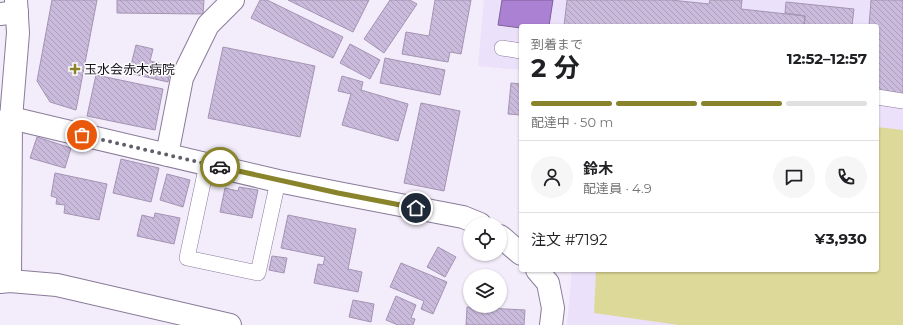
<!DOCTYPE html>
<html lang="ja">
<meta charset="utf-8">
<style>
body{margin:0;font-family:Montserrat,"Noto Sans JP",sans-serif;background:#f6f6f6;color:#202124;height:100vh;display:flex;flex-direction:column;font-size:15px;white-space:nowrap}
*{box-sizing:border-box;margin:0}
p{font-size:13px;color:#757577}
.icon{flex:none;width:22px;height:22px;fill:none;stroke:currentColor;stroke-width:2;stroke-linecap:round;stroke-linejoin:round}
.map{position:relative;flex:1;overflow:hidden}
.drawer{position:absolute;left:519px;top:24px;width:360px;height:248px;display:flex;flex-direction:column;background:#fff;border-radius:4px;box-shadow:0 1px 3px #0004}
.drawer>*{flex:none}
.tools{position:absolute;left:463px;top:217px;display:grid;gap:8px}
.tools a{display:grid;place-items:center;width:44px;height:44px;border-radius:50%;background:#fff;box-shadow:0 1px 3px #0004;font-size:20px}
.pin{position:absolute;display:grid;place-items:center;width:34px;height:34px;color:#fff;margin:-17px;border:2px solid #fff;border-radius:50%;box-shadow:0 1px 4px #0007}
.courier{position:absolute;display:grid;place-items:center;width:40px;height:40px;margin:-20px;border:3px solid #89832b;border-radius:50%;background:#fff;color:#222;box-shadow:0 1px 5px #0007}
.headline em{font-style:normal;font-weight:700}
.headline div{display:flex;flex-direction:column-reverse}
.headline{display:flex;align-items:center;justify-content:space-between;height:68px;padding:0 12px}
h1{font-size:26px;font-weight:700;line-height:30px}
.bar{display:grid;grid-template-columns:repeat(4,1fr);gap:6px 4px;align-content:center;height:48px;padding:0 12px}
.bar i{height:5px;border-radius:3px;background:#e0e0e0}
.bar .active{background:#89832b}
.bar p{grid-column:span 4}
.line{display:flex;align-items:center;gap:10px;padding:0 12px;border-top:1px solid #e0e0e0}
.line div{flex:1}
.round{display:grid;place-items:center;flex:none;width:42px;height:42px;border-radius:21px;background:#f6f6f6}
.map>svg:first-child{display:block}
.built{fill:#ece1fa}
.grass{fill:#ddd998}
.water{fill:#ab81d4;stroke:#7e5f9c}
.building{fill:url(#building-back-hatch);stroke:#a394b4}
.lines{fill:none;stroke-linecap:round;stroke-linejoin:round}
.service-casing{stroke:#8a7b9a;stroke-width:16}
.minor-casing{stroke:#8a7b9a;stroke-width:24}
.tertiary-casing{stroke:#8a7b9a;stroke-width:24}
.service{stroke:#fff;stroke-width:15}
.minor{stroke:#fff;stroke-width:22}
.tertiary{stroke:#fff;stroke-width:22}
.done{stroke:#635d69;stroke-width:4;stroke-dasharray:0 7.2}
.route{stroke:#89832b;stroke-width:5}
.poi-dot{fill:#89832b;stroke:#fdfdfd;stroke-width:1.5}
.labels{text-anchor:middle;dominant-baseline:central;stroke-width:3;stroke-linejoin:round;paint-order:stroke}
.poi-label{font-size:13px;fill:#16101b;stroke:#fdfdfd;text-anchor:start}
</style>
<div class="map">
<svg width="903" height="325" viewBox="0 0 903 325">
<defs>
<pattern id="building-back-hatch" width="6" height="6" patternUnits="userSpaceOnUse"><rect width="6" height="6" fill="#cabadb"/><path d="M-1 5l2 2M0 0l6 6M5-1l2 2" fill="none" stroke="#ad9fbb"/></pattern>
</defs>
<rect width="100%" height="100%" fill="#f3ecfa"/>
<path class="built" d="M484 0H903V325H567L572 270H877V26H521V70L478 66Z"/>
<path class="grass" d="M877 127 903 130V325H679L594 313 596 270H877Z"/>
<path class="water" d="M502 0H553L549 26H521V28L498 25Z"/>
<path class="building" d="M52 0H97L76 110 50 102 37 81Z
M117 0H204L203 14 117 13Z
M260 0H267L343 37 333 58 251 18Z
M288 0H369L353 32Z
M390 0H410L417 4 384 53 364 39Z
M435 0H471L461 54 450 52 448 62 402 54 406 32 429 36Z
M567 0H671L709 4 710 0H742L741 9 805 16 804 26H564Z
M871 0H903V96L877 93V26H869Z
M786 2 854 9 852 26H804L805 16 785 13Z
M350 44 380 60 370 79 340 63Z
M136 45 153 49 150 61 171 66 168 82 129 73Z
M223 47 315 66 300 137 208 118Z
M385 58 445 70 440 95 380 83Z
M96 75 163 89 155 130 87 116Z
M342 76 363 82 361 90 408 104 398 141 342 125 351 94 338 91Z
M511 83 521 84V115L508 114Z
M421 103 460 111 444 191 404 183Z
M37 137 71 148 65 168 30 158Z
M121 159 159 168 151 202 113 193Z
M55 173 107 184 99 220 64 213 65 205 56 204 57 198 51 196Z
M167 174 190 180 183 207 160 200Z
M239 187 258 190 252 218 220 212 225 188 238 191Z
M155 213 180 218 174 244 137 236 142 215 154 218Z
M288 215 356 229 348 269 362 272 358 292 314 283 318 264 323 265 325 257 281 248Z
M438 247 456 257 445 277 427 267Z
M272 256 287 258 284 273 269 270Z
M401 263 447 282 433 314 421 309 424 301 390 287Z
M396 296 416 305 411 318 415 319 413 325H398L386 320Z
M353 300 374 304 371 322 349 317Z
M467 307 525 310 524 325H466Z"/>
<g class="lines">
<defs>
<path id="service" d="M502 48 521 51
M877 97 903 101
M207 164 187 258 258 273 278 181"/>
<path id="minor" d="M0 14 17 12
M0 123 11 118 278 181 338 193 463 217 480 224
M167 155 182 78 208 25 233 0
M500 236 521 254
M537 270 548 283 553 308 551 325"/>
<path id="tertiary" d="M10 281 11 118 18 33 16 0
M0 282 10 281 57 285 230 325"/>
</defs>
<use href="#service" class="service-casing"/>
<use href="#minor" class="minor-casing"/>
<use href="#tertiary" class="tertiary-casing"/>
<use href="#service" class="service"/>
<use href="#minor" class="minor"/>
<use href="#tertiary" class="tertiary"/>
</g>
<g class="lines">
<path class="done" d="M82 135 220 167"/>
<path class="route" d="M220 167 338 193 416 208"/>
</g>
<path class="poi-dot" d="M73 63h4v4h4v4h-4v4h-4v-4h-4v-4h4z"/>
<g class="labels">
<g class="poi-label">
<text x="84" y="69">玉水会赤木病院</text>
</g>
</g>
</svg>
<div class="tools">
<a><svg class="icon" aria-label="locate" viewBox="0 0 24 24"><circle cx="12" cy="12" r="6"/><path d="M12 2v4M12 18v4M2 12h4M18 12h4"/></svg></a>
<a><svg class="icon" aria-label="layers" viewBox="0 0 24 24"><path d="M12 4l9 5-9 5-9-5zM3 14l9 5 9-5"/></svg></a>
</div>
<div class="pin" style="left:82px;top:135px;background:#ea580c"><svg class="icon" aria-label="bag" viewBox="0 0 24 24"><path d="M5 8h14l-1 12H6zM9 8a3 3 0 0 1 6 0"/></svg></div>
<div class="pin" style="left:416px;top:208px;background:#1f2937"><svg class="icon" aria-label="home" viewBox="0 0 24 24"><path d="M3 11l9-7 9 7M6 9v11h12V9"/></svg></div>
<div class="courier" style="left:220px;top:167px"><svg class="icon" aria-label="car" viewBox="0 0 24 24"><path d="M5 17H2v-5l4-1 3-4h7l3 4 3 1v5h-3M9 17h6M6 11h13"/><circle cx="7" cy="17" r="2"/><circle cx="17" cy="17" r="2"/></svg></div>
<section class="drawer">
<div class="headline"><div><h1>2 分</h1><p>到着まで</p></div><em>12:52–12:57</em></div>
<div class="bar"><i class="active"></i><i class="active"></i><i class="active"></i><i></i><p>配達中 · 50 m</p></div>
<div class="line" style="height:72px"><a class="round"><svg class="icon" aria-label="person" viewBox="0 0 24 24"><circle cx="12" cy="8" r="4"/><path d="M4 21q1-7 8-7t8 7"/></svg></a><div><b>鈴木</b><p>配達員 · 4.9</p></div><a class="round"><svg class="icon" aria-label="chat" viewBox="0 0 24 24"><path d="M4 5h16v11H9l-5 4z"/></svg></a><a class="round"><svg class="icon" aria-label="phone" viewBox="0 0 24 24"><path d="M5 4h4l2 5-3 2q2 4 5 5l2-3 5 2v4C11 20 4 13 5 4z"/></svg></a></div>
<div class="line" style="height:52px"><div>注文 #7192</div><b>¥3,930</b></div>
</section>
</div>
